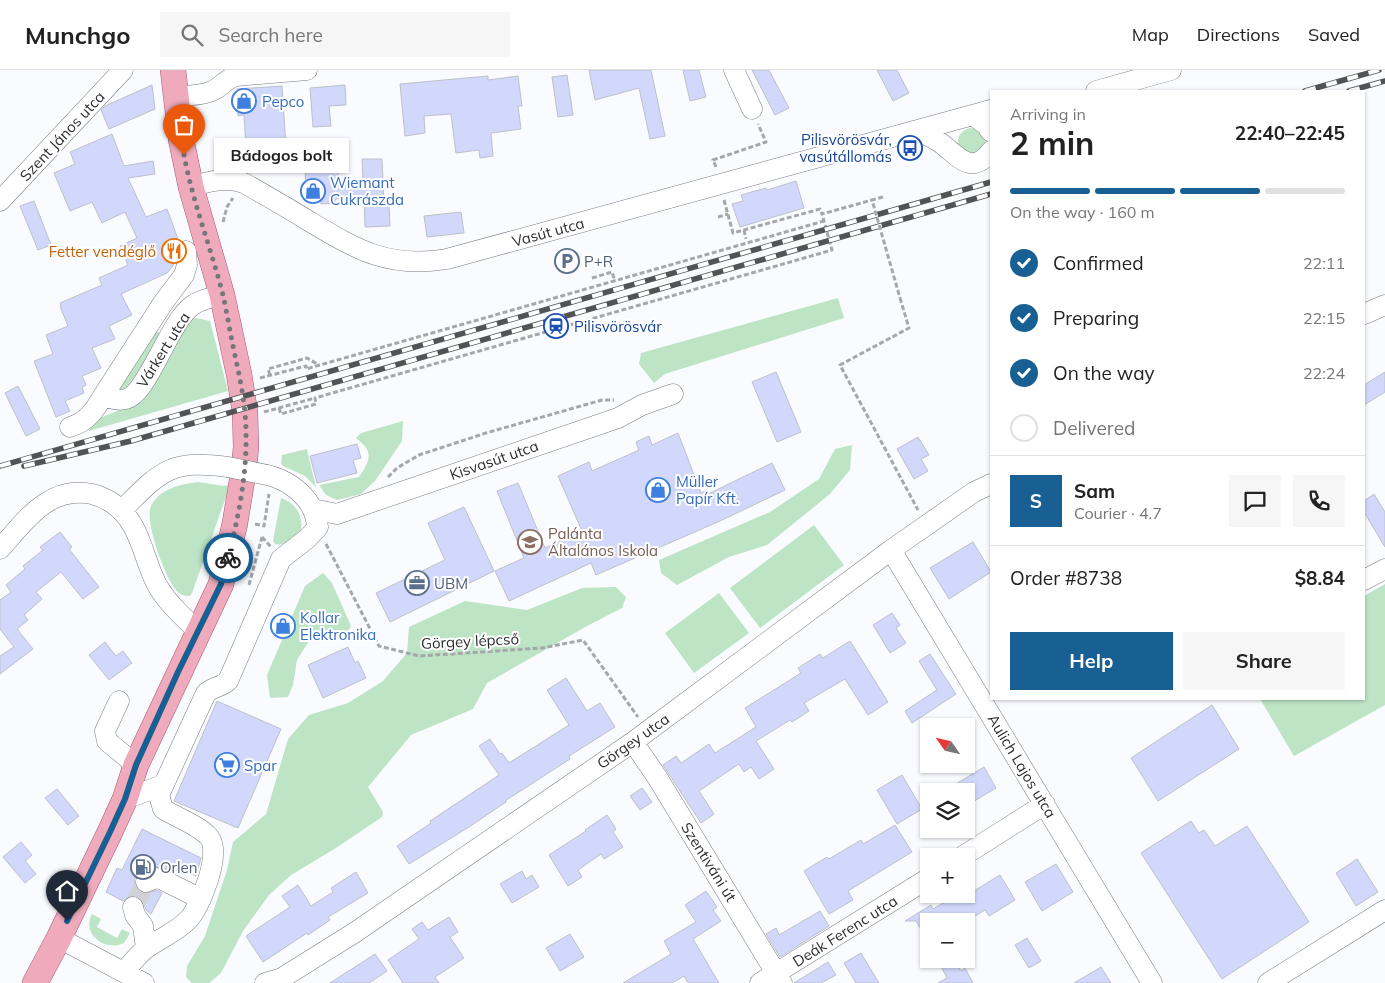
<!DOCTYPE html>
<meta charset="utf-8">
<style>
body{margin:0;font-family:Mulish,sans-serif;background:#f6f6f6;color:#222;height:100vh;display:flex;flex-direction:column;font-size:19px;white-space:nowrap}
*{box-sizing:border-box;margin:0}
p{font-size:16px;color:#767676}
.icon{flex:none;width:28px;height:28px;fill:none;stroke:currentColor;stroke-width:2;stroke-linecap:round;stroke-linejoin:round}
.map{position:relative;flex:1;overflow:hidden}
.sheet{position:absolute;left:990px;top:20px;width:375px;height:610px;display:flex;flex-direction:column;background:#fff;border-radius:0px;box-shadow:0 1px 4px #0004}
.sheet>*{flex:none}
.needle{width:32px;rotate:304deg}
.tools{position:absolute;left:920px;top:648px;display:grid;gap:10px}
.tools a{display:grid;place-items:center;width:55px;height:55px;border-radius:0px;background:#fff;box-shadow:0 1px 4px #0004;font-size:25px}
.pin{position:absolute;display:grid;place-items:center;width:42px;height:42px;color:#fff;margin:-51px -21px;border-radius:50% 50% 50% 0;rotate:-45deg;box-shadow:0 0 5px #0007}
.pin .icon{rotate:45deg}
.courier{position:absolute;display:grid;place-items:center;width:50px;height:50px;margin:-25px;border:4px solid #185f93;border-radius:50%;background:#fff;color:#222;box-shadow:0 1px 6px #0007}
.bubble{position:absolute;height:35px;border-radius:0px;background:#fff;box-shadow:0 1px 4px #0004;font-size:16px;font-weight:700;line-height:35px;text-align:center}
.summary em{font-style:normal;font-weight:700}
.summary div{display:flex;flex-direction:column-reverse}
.summary{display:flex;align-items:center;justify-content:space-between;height:85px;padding:0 20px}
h1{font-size:32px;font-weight:700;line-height:38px}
.bar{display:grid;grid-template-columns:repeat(4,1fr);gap:8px 5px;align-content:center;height:60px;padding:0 20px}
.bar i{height:6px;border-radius:4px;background:#e0e0e0}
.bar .current{background:#185f93}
.bar p{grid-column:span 4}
.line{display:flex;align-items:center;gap:12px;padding:0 20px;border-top:1px solid #e0e0e0}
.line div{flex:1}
.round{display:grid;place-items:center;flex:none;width:52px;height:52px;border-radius:0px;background:#f6f6f6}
ol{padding:0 20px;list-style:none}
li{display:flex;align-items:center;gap:15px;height:55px}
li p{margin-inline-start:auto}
li .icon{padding:5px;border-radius:50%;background:#185f93;color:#fff;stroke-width:4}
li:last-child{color:#767676}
li i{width:28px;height:28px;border:2px solid #e0e0e0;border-radius:50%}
.button{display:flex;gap:10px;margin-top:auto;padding:10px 20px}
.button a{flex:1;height:58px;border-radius:0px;background:#185f93;color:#fff;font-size:20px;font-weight:700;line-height:58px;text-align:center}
.button a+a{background:#f6f6f6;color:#222}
header{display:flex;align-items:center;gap:30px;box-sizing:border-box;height:70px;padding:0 25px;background:#fff;border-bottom:1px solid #e0e0e0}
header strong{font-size:24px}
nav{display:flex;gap:28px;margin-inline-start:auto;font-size:18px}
.search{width:350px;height:45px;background:#f6f6f6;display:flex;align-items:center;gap:12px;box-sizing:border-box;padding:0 18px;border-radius:0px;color:#767676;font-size:19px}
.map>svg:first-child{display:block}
.green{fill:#bde4c5}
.building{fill:#d1d8fb;stroke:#bec0c9}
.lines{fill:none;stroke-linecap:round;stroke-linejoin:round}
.minor-tunnel{stroke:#d1d2d6;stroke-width:20;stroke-dasharray:20 10;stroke-linecap:butt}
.minor-casing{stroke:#7a7c84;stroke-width:21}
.major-casing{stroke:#a55a6d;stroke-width:26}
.path{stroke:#a6a7ab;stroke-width:3;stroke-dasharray:5 2.5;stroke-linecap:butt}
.minor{stroke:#fff;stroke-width:20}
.major{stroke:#efaabb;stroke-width:25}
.rail-casing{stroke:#525356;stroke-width:5.5}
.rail{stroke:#fff;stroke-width:4;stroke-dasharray:11;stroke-linecap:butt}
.minor-bridge-casing{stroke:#7a7c84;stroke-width:21;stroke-linecap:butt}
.path-bridge{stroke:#a6a7ab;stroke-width:3;stroke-dasharray:5 2.5;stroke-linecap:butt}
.minor-bridge{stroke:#fff;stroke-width:20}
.done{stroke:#757679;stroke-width:5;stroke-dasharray:0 9}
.route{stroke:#185f93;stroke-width:6}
.labels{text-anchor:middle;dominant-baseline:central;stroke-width:4;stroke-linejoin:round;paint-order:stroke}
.shop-label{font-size:15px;fill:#366cbe;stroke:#fff;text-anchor:start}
.street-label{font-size:15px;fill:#2d2e31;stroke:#fff}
.transit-label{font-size:15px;fill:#164399;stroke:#fff;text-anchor:end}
.food-label{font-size:15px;fill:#c56008;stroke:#fff;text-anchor:end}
.service-label{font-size:15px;fill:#4e5e75;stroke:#fff;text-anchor:start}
.education-label{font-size:15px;fill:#785e54;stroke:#fff;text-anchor:start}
</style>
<header>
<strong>Munchgo</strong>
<div class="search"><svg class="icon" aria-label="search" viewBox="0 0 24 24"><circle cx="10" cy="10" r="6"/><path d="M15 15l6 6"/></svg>Search here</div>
<nav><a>Map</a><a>Directions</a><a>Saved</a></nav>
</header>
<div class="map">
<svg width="1385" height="913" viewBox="0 0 1385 913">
<rect width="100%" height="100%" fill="#fafbff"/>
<path class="green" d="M970 58C979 59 987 67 985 76L972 86 958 75C957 66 961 61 970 58Z
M838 228 844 248 665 304 654 313 639 294 641 283Z
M196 248 210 251 228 321 89 361 88 355C104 344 118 342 134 334 150 326 168 290 177 275L173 272 190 250Z
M152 258 161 264 129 319 121 320 117 317Z
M403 351 402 371 375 411 361 424 337 430 326 425 319 415 359 407C371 389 374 382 356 368L361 363Z
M852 375 850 400 830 424 767 475 729 487 677 515 661 503 659 490 770 442 819 409 835 379Z
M307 379V380L316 417 305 406 283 396 281 393 282 385Z
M198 412 224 416 228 415 227 424 192 523 190 526C186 526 182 526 179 523 166 512 144 451 151 436 159 419 181 414 198 412Z
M281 428C296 433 303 445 301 461 293 468 286 477 275 474L273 471Z
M814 455 844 495 760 558 730 518Z
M323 503 332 513 351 556 347 564 311 568 297 590 293 615 288 627 270 628 267 605 305 516Z
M1385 514V635L1294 686 1260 629H1364V526Z
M616 517 626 527 622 538 587 556 487 613 473 639 411 665 368 717 383 742 382 747 336 778 291 805 269 825 243 861 221 903 209 913H192L186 907 187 896 205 866 227 800 233 772 266 744 288 669 309 645 348 633 383 611 407 583 409 557 465 531 527 540 582 518Z
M719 523 749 563 694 603 665 563Z
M92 844 101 849 97 857 117 868 122 859 130 863 124 873C105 882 81 864 92 844Z"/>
<path class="building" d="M589 0H651L665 66 650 69 639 18 595 30Z
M683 0H699L706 27 690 31Z
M752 0H769L789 38 775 45Z
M877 0H897L909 23 893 31Z
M567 5 573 45 558 47 552 7Z
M488 6V10L518 6 522 36H518L521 59 491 63 493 86 480 88 479 80 456 83 451 44 424 46 425 63 405 66 400 14Z
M152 15 155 39 109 59 101 40 105 36Z
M345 15 346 35 329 36 331 56 313 57 310 18Z
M282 16 286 76 246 79 244 45 238 46 237 19Z
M112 64 124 96 153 91 155 104 128 108 146 147 167 139 178 169 174 181 175 193 167 203 121 224 132 245 109 256 115 269 92 278 101 298 82 306 86 315 82 317 84 323 65 331 70 341 56 347 34 291 53 284 46 265 68 256 60 236H61L60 233 102 215 99 208 128 195 120 176 137 168 125 142 102 153 92 132 70 141 54 103 75 94 70 82Z
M323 83 325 102 338 101 339 112 363 110 362 89H382L384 134H389L390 156 365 157 364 127 335 129V133L321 134V130L307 131 304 85Z
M796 111 804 138 740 157 732 134 743 131 741 125 766 118 767 120Z
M34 131 51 175 38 180 20 136Z
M461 142 464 163 427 167 424 146Z
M776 302 801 362 777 372 752 312Z
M1385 302V322L1364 335V315Z
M18 316 40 359 26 366 5 323Z
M678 363 701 423 707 420 708 424 772 393 785 420 720 451 596 505 591 493 509 531 495 501 524 488 497 421 518 413 545 478 582 461 558 406 589 392 592 401 639 380 636 372 649 366 652 375Z
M918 367 929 385 921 389 928 401 914 409 897 379Z
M357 374 361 388 353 390 357 403 317 413 310 386Z
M1374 424 1385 442V477L1364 442V431Z
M464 437 494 501 390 552 376 523 445 490 428 453Z
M60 462 72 477 69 479 99 517 83 529 61 502 36 522 42 529 24 545 28 550 17 559 33 579 0 604V586L14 577 0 559V530L11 522 6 515 25 499 23 496 43 480 40 477Z
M973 472 991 502 949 529 930 498Z
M892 543 900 555 896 558 906 573 890 583 873 555Z
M850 571 888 632 868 645 845 609 804 633 809 641 792 652 790 650 756 671 774 699 759 709 751 697 744 702 739 694 699 721 714 744 701 753 663 695 676 686 681 693 709 674 715 683 756 657 745 638 801 603 798 598 820 584 823 588Z
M105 572 116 586 123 581 132 593 109 610 89 585Z
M348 577 355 593 358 591 366 608 323 628 308 595Z
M930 584 956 624 912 653 905 641 937 620 919 591Z
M566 608 587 641 600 633 615 657 569 686 570 689 505 731 506 732 469 757 409 794 397 776 431 753 430 751 499 705 479 676 490 669 500 684 502 683 509 693 569 655 547 620Z
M217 631 281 659 238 758 174 731Z
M1212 635 1239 679 1158 731 1131 688Z
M984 697 996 718 966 736V721H944Z
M902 705 922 739 897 754 877 720Z
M642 718 652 732 640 740 630 726Z
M57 719 79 746 68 755 45 728Z
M607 745 616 759 613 762 623 777 604 789 601 784 578 800 582 807 568 816 549 785 586 761 585 760Z
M1191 751 1199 763 1204 760 1215 776 1247 756 1309 852 1222 909 1141 783Z
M895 755 912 782 848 821 853 830 829 844 804 801 827 787 829 789 861 770 863 774Z
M142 759 201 788 196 806 169 793 167 799 152 797 137 804 134 810 135 816 139 822 145 824 157 820 162 823 151 844 146 840 142 829 137 826H130L123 831 106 822 117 798 122 800Z
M21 772 32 785 25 791 36 804 25 813 3 787Z
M1357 789 1378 822 1356 836 1336 803Z
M1056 794 1073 822 1042 841 1025 812Z
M522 801 526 809 532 805 539 817 512 833 500 814Z
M356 802 368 823 328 847 330 850 308 865 307 863 263 892 246 866 290 837 282 826 298 815 311 836 333 822 331 818Z
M1000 805 1015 830 989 846 985 840 967 851H929V873L916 851H905L931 835 933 839 959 824H966V820L969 824Z
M706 821 717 837 713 840 721 851 693 869 719 913H688L684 906 672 913H623L671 884 664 871 696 852 685 835Z
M820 841 829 856 780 887 766 864 776 858 779 865Z
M449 847 458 862 450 867 464 888 435 907 439 913H403L388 890 419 869 412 859 422 852 428 860Z
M570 864 584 887 560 901 546 878Z
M1027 868 1041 891 1029 898 1015 875Z
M861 883 879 913H856L844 893Z
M375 884 387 901 369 913H330Z
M948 889H954L961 901 965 898 973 913H938L947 908 940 894Z
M828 892 836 905 821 913H794Z
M1101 897 1111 913H1074Z"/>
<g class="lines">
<path class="minor-tunnel" d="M133 837 146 812"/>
<defs>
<path id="minor" d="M734 0 752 39
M1096 21 1171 0
M176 27C187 25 201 26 212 21 221 17 226 9 236 6L307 0
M973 45 986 55 991 62
M916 61C925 64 934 68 942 74 959 87 972 106 991 81
M191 117C209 111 225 107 244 113 265 125 286 137 307 150 356 179 387 199 447 189L991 40
M0 131 123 0
M1364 244 1385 235
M103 326 163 233 184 205 187 195 186 181
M70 357C87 352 95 340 103 326 111 329 119 331 126 329 148 324 169 251 193 235 202 229 213 227 222 225
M313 439 337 444 618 348 642 335 673 324
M122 440C161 401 170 389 228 397
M0 479C25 451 49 415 92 424 111 429 124 440 133 456 143 474 147 495 156 513 166 532 183 547 199 562
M891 480 1152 913
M1364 510 1385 499
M119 631 105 661 107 671 136 695
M633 672 657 707 782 913
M125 729 163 715
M963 786 1045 734
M146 812 156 808 161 809 201 829
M133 837 135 845 143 856 146 878
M59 868 144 913
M124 902C131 894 139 883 148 877 161 868 178 861 189 849 201 835 222 783 209 767 200 756 176 747 163 739L159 725 206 623C213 617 221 617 228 611L281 489 308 468 318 457C316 451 315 443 312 438 303 421 285 409 267 405
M265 913 282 908 354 863 633 672 891 480 974 422 991 414
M760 913 929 808
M1268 913 1385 840"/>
<path id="major" d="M35 913 59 868 110 762 125 729 136 695 221 514 235 453 244 398 246 377 245 342 239 304 222 225 191 117 181 69 173 0"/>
</defs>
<use href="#minor" class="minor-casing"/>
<use href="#major" class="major-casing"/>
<path class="path" d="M716 97 713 90 766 72 758 54
M724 130 733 163 820 139 822 144 872 130
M718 147 728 144
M223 152 227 137 233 128
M744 160 746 169
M592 208 612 202 615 211
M900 228 909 258 840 295 918 440
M270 305 268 299 307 288 319 295
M260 308 306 296V299L824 151
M279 338 281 344 316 334 315 328 832 180 822 144
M264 342 315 328
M388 407 397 398 419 385 486 363 602 330H614
M255 454 264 456 269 424
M262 467 271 477
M326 474 379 576 419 586 542 578 583 570 638 647
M249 515 262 467"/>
<use href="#minor" class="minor"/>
<use href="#major" class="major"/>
<defs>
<path id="rail" d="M1305 21 1379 0
M1349 21 1385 11
M0 396 991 112
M24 396 131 371 991 124"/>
</defs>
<use href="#rail" class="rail-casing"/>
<use href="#rail" class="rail"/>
<defs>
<path id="minor-bridge" d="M228 397 267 405"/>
</defs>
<use href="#minor-bridge" class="minor-bridge-casing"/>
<path class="path-bridge" d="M883 127 872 130 900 228"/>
<use href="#minor-bridge" class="minor-bridge"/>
</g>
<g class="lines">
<path class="done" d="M184 85C193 133 211 178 223 225 227 243 230 262 234 281 240 308 246 336 246 364 247 405 238 449 228 488"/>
<path class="route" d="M67 851 110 762 125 729 136 695 178 602 221 514 228 488"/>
</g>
<defs>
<symbol id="shop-ring" viewBox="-11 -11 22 22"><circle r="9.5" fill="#fff" stroke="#3f7fe0" stroke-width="1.5"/><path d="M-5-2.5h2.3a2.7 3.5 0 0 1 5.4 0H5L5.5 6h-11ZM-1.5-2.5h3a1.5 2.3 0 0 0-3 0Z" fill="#3f7fe0"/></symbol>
<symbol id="bus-ring" viewBox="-11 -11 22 22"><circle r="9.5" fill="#fff" stroke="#1a4fb4" stroke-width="1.5"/><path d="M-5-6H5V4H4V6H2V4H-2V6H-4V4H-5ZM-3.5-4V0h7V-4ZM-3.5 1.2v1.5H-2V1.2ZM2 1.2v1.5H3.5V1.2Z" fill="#1a4fb4"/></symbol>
<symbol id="restaurant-ring" viewBox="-11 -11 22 22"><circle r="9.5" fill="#fff" stroke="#e8710a" stroke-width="1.5"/><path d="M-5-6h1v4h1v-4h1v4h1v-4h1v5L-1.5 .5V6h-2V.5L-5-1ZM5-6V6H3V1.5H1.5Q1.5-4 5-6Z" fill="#e8710a"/></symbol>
<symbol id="parking-ring" viewBox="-11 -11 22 22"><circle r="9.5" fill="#fff" stroke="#5c6f8a" stroke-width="1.5"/><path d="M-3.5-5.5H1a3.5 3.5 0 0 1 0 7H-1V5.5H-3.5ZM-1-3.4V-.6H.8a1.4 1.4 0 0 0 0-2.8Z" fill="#5c6f8a"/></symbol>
<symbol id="station-ring" viewBox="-11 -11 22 22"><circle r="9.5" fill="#fff" stroke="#1a4fb4" stroke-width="1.5"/><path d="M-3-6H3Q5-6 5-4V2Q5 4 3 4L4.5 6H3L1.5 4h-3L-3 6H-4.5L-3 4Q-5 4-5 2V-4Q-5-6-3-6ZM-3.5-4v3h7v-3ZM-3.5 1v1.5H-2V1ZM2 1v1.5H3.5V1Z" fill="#1a4fb4"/></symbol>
<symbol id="school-ring" viewBox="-11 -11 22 22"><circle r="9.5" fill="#fff" stroke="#8d6e63" stroke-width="1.5"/><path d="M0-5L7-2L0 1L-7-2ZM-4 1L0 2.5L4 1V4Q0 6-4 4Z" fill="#8d6e63"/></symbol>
<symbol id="office-ring" viewBox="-11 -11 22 22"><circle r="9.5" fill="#fff" stroke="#5c6f8a" stroke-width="1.5"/><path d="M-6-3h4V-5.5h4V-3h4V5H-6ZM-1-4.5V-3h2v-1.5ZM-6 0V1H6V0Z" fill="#5c6f8a"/></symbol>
<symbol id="supermarket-ring" viewBox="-11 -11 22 22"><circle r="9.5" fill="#fff" stroke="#3f7fe0" stroke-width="1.5"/><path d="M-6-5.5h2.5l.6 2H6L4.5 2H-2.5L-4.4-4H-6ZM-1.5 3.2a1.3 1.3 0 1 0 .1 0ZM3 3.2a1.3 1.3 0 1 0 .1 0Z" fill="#3f7fe0"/></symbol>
<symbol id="fuel-ring" viewBox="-11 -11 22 22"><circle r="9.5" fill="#fff" stroke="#5c6f8a" stroke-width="1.5"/><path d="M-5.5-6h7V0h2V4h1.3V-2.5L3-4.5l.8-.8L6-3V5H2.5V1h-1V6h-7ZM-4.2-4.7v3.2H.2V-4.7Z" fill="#5c6f8a"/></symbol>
</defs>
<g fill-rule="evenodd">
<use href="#shop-ring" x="230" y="17" width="28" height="28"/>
<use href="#bus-ring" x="896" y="64" width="28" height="28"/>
<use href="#shop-ring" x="299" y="107" width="28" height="28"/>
<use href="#restaurant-ring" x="160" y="167" width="28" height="28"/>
<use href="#parking-ring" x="553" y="177" width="28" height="28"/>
<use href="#station-ring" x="542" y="242" width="28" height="28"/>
<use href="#shop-ring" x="644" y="406" width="28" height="28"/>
<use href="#school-ring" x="516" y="458" width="28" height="28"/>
<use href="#office-ring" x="403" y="499" width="28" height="28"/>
<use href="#shop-ring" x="269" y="542" width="28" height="28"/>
<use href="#supermarket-ring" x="213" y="681" width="28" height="28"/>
<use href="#fuel-ring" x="129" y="783" width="28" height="28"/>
</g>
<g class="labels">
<g class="shop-label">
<text x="262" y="31">Pepco</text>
<text x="330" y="112">Wiemant<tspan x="330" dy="17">Cukrászda</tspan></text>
<text x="676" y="411">Müller<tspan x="676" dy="17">Papír Kft.</tspan></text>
<text x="300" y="547">Kollar<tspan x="300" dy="17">Elektronika</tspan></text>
<text x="244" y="695">Spar</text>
</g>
<g class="street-label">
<text transform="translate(62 66) rotate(-47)">Szent János utca</text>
<text transform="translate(548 162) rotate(-15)">Vasút utca</text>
<text transform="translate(163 280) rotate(-58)">Várkert utca</text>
<text transform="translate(494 390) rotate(-19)">Kisvasút utca</text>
<text transform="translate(470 571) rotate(-3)">Görgey lépcső</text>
<text transform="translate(633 671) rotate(-35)">Görgey utca</text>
<text transform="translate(1022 696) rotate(59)">Aulich Lajos utca</text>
<text transform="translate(709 792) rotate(58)">Szentiváni út</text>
<text transform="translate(845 861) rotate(-32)">Deák Ferenc utca</text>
</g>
<g class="transit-label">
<text x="892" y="69">Pilisvörösvár,<tspan x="892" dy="17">vasútállomás</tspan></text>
<text x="574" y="256" text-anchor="start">Pilisvörösvár</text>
</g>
<g class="food-label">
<text x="156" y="181">Fetter vendéglő</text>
</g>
<g class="service-label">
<text x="584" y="191">P+R</text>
<text x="434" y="513">UBM</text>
<text x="160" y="797">Orlen</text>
</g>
<g class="education-label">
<text x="548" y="463">Palánta<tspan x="548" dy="17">Általános Iskola</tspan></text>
</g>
</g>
</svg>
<div class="tools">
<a><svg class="needle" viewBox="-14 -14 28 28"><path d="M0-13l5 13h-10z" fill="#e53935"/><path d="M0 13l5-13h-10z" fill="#767676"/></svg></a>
<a><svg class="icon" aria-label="layers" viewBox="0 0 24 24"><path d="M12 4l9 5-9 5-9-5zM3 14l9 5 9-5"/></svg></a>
<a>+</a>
<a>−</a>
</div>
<div class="pin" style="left:184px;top:85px;background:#ea580c"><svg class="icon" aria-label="bag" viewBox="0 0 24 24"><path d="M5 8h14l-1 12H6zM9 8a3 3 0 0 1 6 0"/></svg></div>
<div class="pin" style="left:67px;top:851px;background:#1f2937"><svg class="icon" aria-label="home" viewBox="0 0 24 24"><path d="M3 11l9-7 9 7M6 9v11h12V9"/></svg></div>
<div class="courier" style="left:228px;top:488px"><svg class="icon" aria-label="bike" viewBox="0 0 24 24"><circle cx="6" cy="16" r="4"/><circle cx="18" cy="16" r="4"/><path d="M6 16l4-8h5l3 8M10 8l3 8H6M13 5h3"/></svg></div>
<div class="bubble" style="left:214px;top:68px;width:135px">Bádogos bolt</div>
<section class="sheet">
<div class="summary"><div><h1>2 min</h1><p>Arriving in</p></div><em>22:40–22:45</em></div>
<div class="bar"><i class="current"></i><i class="current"></i><i class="current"></i><i></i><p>On the way · 160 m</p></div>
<ol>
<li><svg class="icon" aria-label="check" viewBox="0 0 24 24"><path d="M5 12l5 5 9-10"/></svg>Confirmed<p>22:11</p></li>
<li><svg class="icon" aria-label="check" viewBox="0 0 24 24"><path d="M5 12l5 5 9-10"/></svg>Preparing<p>22:15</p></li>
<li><svg class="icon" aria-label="check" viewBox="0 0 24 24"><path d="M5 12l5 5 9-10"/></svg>On the way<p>22:24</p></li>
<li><i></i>Delivered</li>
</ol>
<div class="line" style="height:90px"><b class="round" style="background:#185f93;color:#fff">S</b><div><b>Sam</b><p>Courier · 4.7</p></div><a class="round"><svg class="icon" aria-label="chat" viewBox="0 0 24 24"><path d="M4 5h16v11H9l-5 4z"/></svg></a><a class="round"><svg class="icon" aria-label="phone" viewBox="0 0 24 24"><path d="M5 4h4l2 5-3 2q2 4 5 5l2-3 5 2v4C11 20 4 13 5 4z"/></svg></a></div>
<div class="line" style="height:65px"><div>Order #8738</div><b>$8.84</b></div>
<div class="button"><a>Help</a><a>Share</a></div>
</section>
</div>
